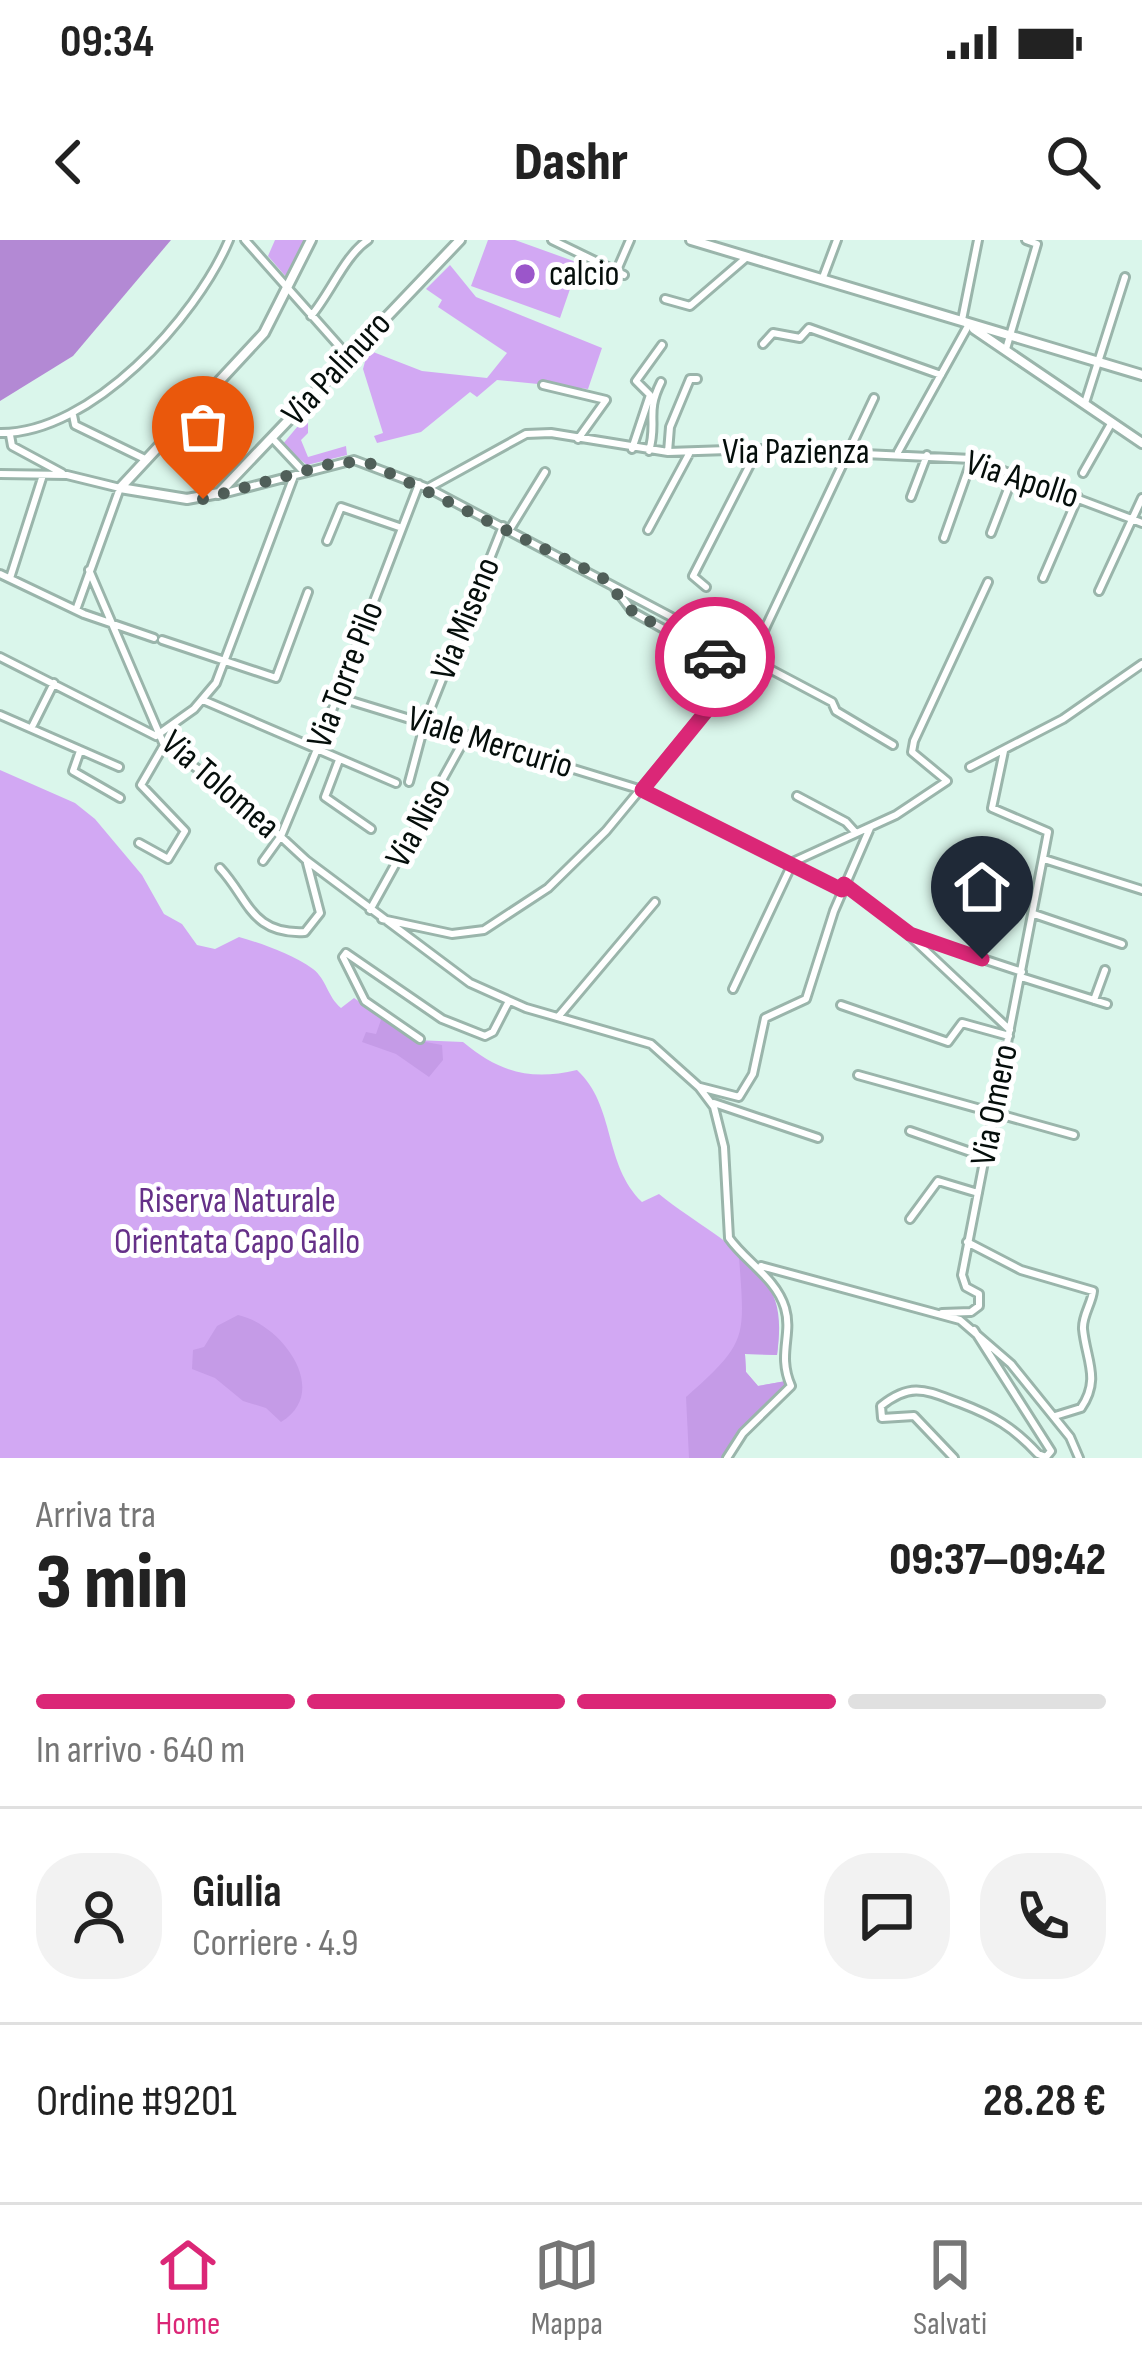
<!DOCTYPE html>
<html lang="it">
<meta charset="utf-8">
<style>
body{margin:0;font-family:"Sofia Sans Condensed",sans-serif;background:#f2f2f2;color:#222;height:100vh;display:flex;flex-direction:column;font-size:45px;white-space:nowrap}
*{box-sizing:border-box;margin:0}
p{font-size:39px;color:#767676}
.icon{flex:none;width:66px;height:66px;fill:none;stroke:currentColor;stroke-width:2;stroke-linecap:round;stroke-linejoin:round}
.map{position:relative;height:1218px;overflow:hidden}
.drawer{display:flex;flex-direction:column;background:#fff;flex:1}
.drawer>*{flex:none}
.pin{position:absolute;display:grid;place-items:center;width:102px;height:102px;color:#fff;margin:-123px -51px;border-radius:50% 50% 50% 0;rotate:-45deg;box-shadow:0 0 12px #0007}
.pin .icon{rotate:45deg}
.courier{position:absolute;display:grid;place-items:center;width:120px;height:120px;margin:-60px;border:9px solid #db2777;border-radius:50%;background:#fff;color:#222;box-shadow:0 3px 15px #0007}
.headline em{font-style:normal;font-weight:800}
.headline div{display:flex;flex-direction:column-reverse}
.headline{display:flex;align-items:center;justify-content:space-between;height:204px;padding:0 36px}
h1{font-size:78px;font-weight:800;line-height:90px}
.bar{display:grid;grid-template-columns:repeat(4,1fr);gap:18px 12px;align-content:center;height:144px;padding:0 36px}
.bar i{height:15px;border-radius:9px;background:#e0e0e0}
.bar .on{background:#db2777}
.bar p{grid-column:span 4}
.line{display:flex;align-items:center;gap:30px;padding:0 36px;border-top:3px solid #e0e0e0}
.line div{flex:1}
.round{display:grid;place-items:center;flex:none;width:126px;height:126px;border-radius:48px;background:#f2f2f2}
.status{display:flex;justify-content:space-between;align-items:center;height:84px;padding:0 60px;background:#fff;direction:ltr}
.status svg{height:33px;fill:currentColor}
header{display:flex;justify-content:space-between;align-items:center;height:156px;padding:0 36px;background:#fff;font-size:54px;font-weight:800}
.tab-bar{display:flex;justify-content:space-around;align-items:center;height:168px;border-top:3px solid #e0e0e0;background:#fff;font-size:33px;color:#767676}
.tab-bar a{display:grid;justify-items:center;gap:6px}
.tab-bar .on{color:#db2777}
.map>svg:first-child{display:block}
.green{fill:#d2a8f3}
.forest{fill:#c59be7}
.water{fill:#b389d4}
.lines{fill:none;stroke-linecap:round;stroke-linejoin:round}
.minor-casing{stroke:#9ab5ab;stroke-width:12}
.secondary-casing{stroke:#9ab5ab;stroke-width:14}
.minor{stroke:#fff;stroke-width:6}
.secondary{stroke:#fff;stroke-width:8}
.done{stroke:#505f59;stroke-width:12;stroke-dasharray:0 21.6}
.route{stroke:#db2777;stroke-width:15}
.poi-dot{fill:#9b56ca;stroke:#fff;stroke-width:4.5}
.labels{text-anchor:middle;dominant-baseline:central;stroke-width:10;stroke-linejoin:round;paint-order:stroke}
.poi-label{font-size:36px;fill:#050e0b;stroke:#fff;text-anchor:start}
.street-label{font-size:36px;fill:#050e0b;stroke:#fff}
.park-label{font-size:36px;fill:#653088;stroke:#fff}
</style>
<div class="status"><b>09:34</b><svg viewBox="0 0 49 12"><path d="M0 12V9h3v3zM5 12V6h3v6zM10 12V3h3v9zM15 12V0h3v12zM26 1h20v11H26zM47 4h2v5h-2z"/></svg></div>
<header><svg class="icon" aria-label="back" viewBox="0 0 24 24"><path d="M15 5l-7 7 7 7"/></svg>Dashr<svg class="icon" aria-label="search" viewBox="0 0 24 24"><circle cx="10" cy="10" r="6"/><path d="M15 15l6 6"/></svg></header>
<div class="map">
<svg width="1142" height="1218" viewBox="0 0 1142 1218">
<rect width="100%" height="100%" fill="#daf6eb"/>
<path class="green" d="M275 0H304L287 38 268 16Z
M488 0H515L579 23 560 78 471 46Z
M450 25 476 57 602 108 588 149 497 140 477 157 470 152 421 192 377 203 374 196 383 193 363 129 368 110 422 131 487 138 507 113 438 67 442 60 426 49Z
M308 174V193L301 200 308 217 346 206 347 215 307 225 282 205Z
M0 530 75 563 95 579 142 635 164 674 182 684 197 705 215 709 239 697C263 704 292 714 313 729 327 740 327 756 341 768L354 758 415 800 463 802C499 832 530 841 577 830 616 866 603 924 642 962L659 954C721 1004 789 1023 777 1115L745 1114 746 1132 758 1146 786 1141 723 1218H0Z"/>
<path class="forest" d="M382 777 415 800 442 805 443 820 429 837 396 814 362 802 366 792 376 794Z
M739 1017C778 1045 783 1070 777 1115L745 1114 746 1132 758 1146 786 1141 788 1146 723 1218H689L686 1157C748 1102 745 1099 739 1017Z
M238 1075C281 1084 332 1151 281 1182L266 1168 243 1161 215 1138 192 1129 193 1110 204 1107 217 1086Z"/>
<path class="water" d="M0 0H171L73 116 0 161Z"/>
<g class="lines">
<defs>
<path id="minor" d="M245 0 348 116
M552 0 624 35
M617 30 630 0
M822 40 837 0
M665 59 690 66 747 17
M311 76C330 54 345 15 368 0
M962 80 978 0
M763 104 773 93 800 98 809 88 941 135
M1006 109 1037 4 1026 0
M543 145 606 160 578 199
M1085 163 1125 37
M73 175 75 185 147 220
M0 193C91 194 196 78 229 0
M10 195 12 206 62 233
M272 198 302 230
M632 209 650 155 636 141 662 105
M649 211C658 181 645 174 661 142
M668 212 670 187 690 139H697
M898 212 968 86
M1083 233 1112 182
M0 234 67 235 120 248 76 370
M428 248 832 462 836 471 893 505
M218 255 354 220 428 248 526 194 551 193 668 212 758 209 972 219 1142 283
M911 257 927 215
M510 289 545 232
M648 290 689 214
M991 293 1015 231
M944 298 972 219
M327 301 341 267 402 288
M89 330 164 505 240 559 306 620 470 743 526 768 651 804 699 847 714 867 724 907 729 998C746 1022 776 1038 785 1068 793 1095 777 1114 791 1146L743 1193 727 1218
M0 334 84 374 154 398
M10 338 43 235
M1043 338 1078 257
M614 347 633 372 739 431
M706 347 693 336 758 209
M1099 351 1142 258
M162 400 276 438 308 352
M0 417 156 496
M338 457 642 550 842 650
M203 460 396 543
M0 475 119 527
M33 485 54 443
M156 496 194 469 216 443 294 236
M80 511 73 531 120 558
M339 520 325 557 371 589
M970 527 1063 479 1142 424
M409 542 425 482 503 286
M797 556 846 582 856 593
M139 603 168 619 185 591 141 545 163 507
M1044 619 1142 650
M263 621 281 596 318 507 419 244
M220 628C249 659 251 695 305 692L320 673 307 623
M845 644 894 681 1010 790
M370 670 467 495
M1034 674 1122 704
M382 679 452 694 484 690 548 648 606 591 754 412 874 158
M910 695 1022 732
M1021 737 1107 764
M733 749 793 622 896 575 947 541 912 512 914 501 988 342
M1094 760 1105 730
M841 765 948 802 962 783 1009 796
M558 777 655 662
M420 799 365 761 343 717 346 713 442 779 485 796 493 792 509 761
M858 835 1074 895
M700 847 739 857 753 834 765 778 806 759 834 671 870 588
M714 863 818 898
M910 891 985 917
M910 979 938 941 978 953
M967 1002 1021 1030 1093 1051C1092 1063 1082 1076 1083 1089 1086 1120 1101 1139 1081 1168L1055 1176
M761 1026 960 1080 1011 1124 1070 1197 1079 1218
M942 1073 971 1072 979 1066V1054L966 1047 962 1035 1048 592 992 568 1004 511
M954 1218 914 1176 882 1178 881 1166C912 1141 927 1151 960 1163 994 1176 1013 1187 1038 1214L1046 1217 1051 1211 974 1090"/>
<path id="secondary" d="M691 0 1142 135
M974 89 1142 203
M121 247 264 93 311 0
M120 248 187 259 219 253 460 0"/>
</defs>
<use href="#minor" class="minor-casing"/>
<use href="#secondary" class="secondary-casing"/>
<use href="#minor" class="minor"/>
<use href="#secondary" class="secondary"/>
</g>
<g class="lines">
<path class="done" d="M203 259 337 222 369 223 602 337 633 372 715 417"/>
<path class="route" d="M715 417 739 431 642 550 842 650 844 644 910 694 982 719"/>
</g>
<circle class="poi-dot" cx="525" cy="34" r="12"/>
<g class="labels">
<g class="poi-label">
<text x="549" y="34">calcio</text>
</g>
<g class="street-label">
<text transform="translate(337 129) rotate(-47)">Via Palinuro</text>
<text x="796" y="212">Via Pazienza</text>
<text transform="translate(1022 240) rotate(18)">Via Apollo</text>
<text transform="translate(466 379) rotate(-68)">Via Miseno</text>
<text transform="translate(346 435) rotate(-69)">Via Torre Pilo</text>
<text transform="translate(490 503) rotate(17)">Viale Mercurio</text>
<text transform="translate(220 545) rotate(41)">Via Tolomea</text>
<text transform="translate(419 583) rotate(-61)">Via Niso</text>
<text transform="translate(995 865) rotate(-79)">Via Omero</text>
</g>
<g class="park-label">
<text x="237" y="961">Riserva Naturale<tspan x="237" dy="41">Orientata Capo Gallo</tspan></text>
</g>
</g>
</svg>
<div class="pin" style="left:203px;top:259px;background:#ea580c"><svg class="icon" aria-label="bag" viewBox="0 0 24 24"><path d="M5 8h14l-1 12H6zM9 8a3 3 0 0 1 6 0"/></svg></div>
<div class="pin" style="left:982px;top:719px;background:#1f2937"><svg class="icon" aria-label="home" viewBox="0 0 24 24"><path d="M3 11l9-7 9 7M6 9v11h12V9"/></svg></div>
<div class="courier" style="left:715px;top:417px"><svg class="icon" aria-label="car" viewBox="0 0 24 24"><path d="M5 17H2v-5l4-1 3-4h7l3 4 3 1v5h-3M9 17h6M6 11h13"/><circle cx="7" cy="17" r="2"/><circle cx="17" cy="17" r="2"/></svg></div>
</div>
<section class="drawer">
<div class="headline"><div><h1>3 min</h1><p>Arriva tra</p></div><em>09:37–09:42</em></div>
<div class="bar"><i class="on"></i><i class="on"></i><i class="on"></i><i></i><p>In arrivo · 640 m</p></div>
<div class="line" style="height:216px"><a class="round"><svg class="icon" aria-label="person" viewBox="0 0 24 24"><circle cx="12" cy="8" r="4"/><path d="M4 21q1-7 8-7t8 7"/></svg></a><div><b>Giulia</b><p>Corriere · 4.9</p></div><a class="round"><svg class="icon" aria-label="chat" viewBox="0 0 24 24"><path d="M4 5h16v11H9l-5 4z"/></svg></a><a class="round"><svg class="icon" aria-label="phone" viewBox="0 0 24 24"><path d="M5 4h4l2 5-3 2q2 4 5 5l2-3 5 2v4C11 20 4 13 5 4z"/></svg></a></div>
<div class="line" style="height:156px"><div>Ordine #9201</div><b>28.28 €</b></div>
</section>
<nav class="tab-bar">
<a class="on"><svg class="icon" aria-label="home" viewBox="0 0 24 24"><path d="M3 11l9-7 9 7M6 9v11h12V9"/></svg>Home</a>
<a><svg class="icon" aria-label="map" viewBox="0 0 24 24"><path d="M3 6l6-2 6 2 6-2v14l-6 2-6-2-6 2zM9 4v14M15 6v14"/></svg>Mappa</a>
<a><svg class="icon" aria-label="saved" viewBox="0 0 24 24"><path d="M7 4h10v16l-5-4-5 4z"/></svg>Salvati</a>
</nav>
